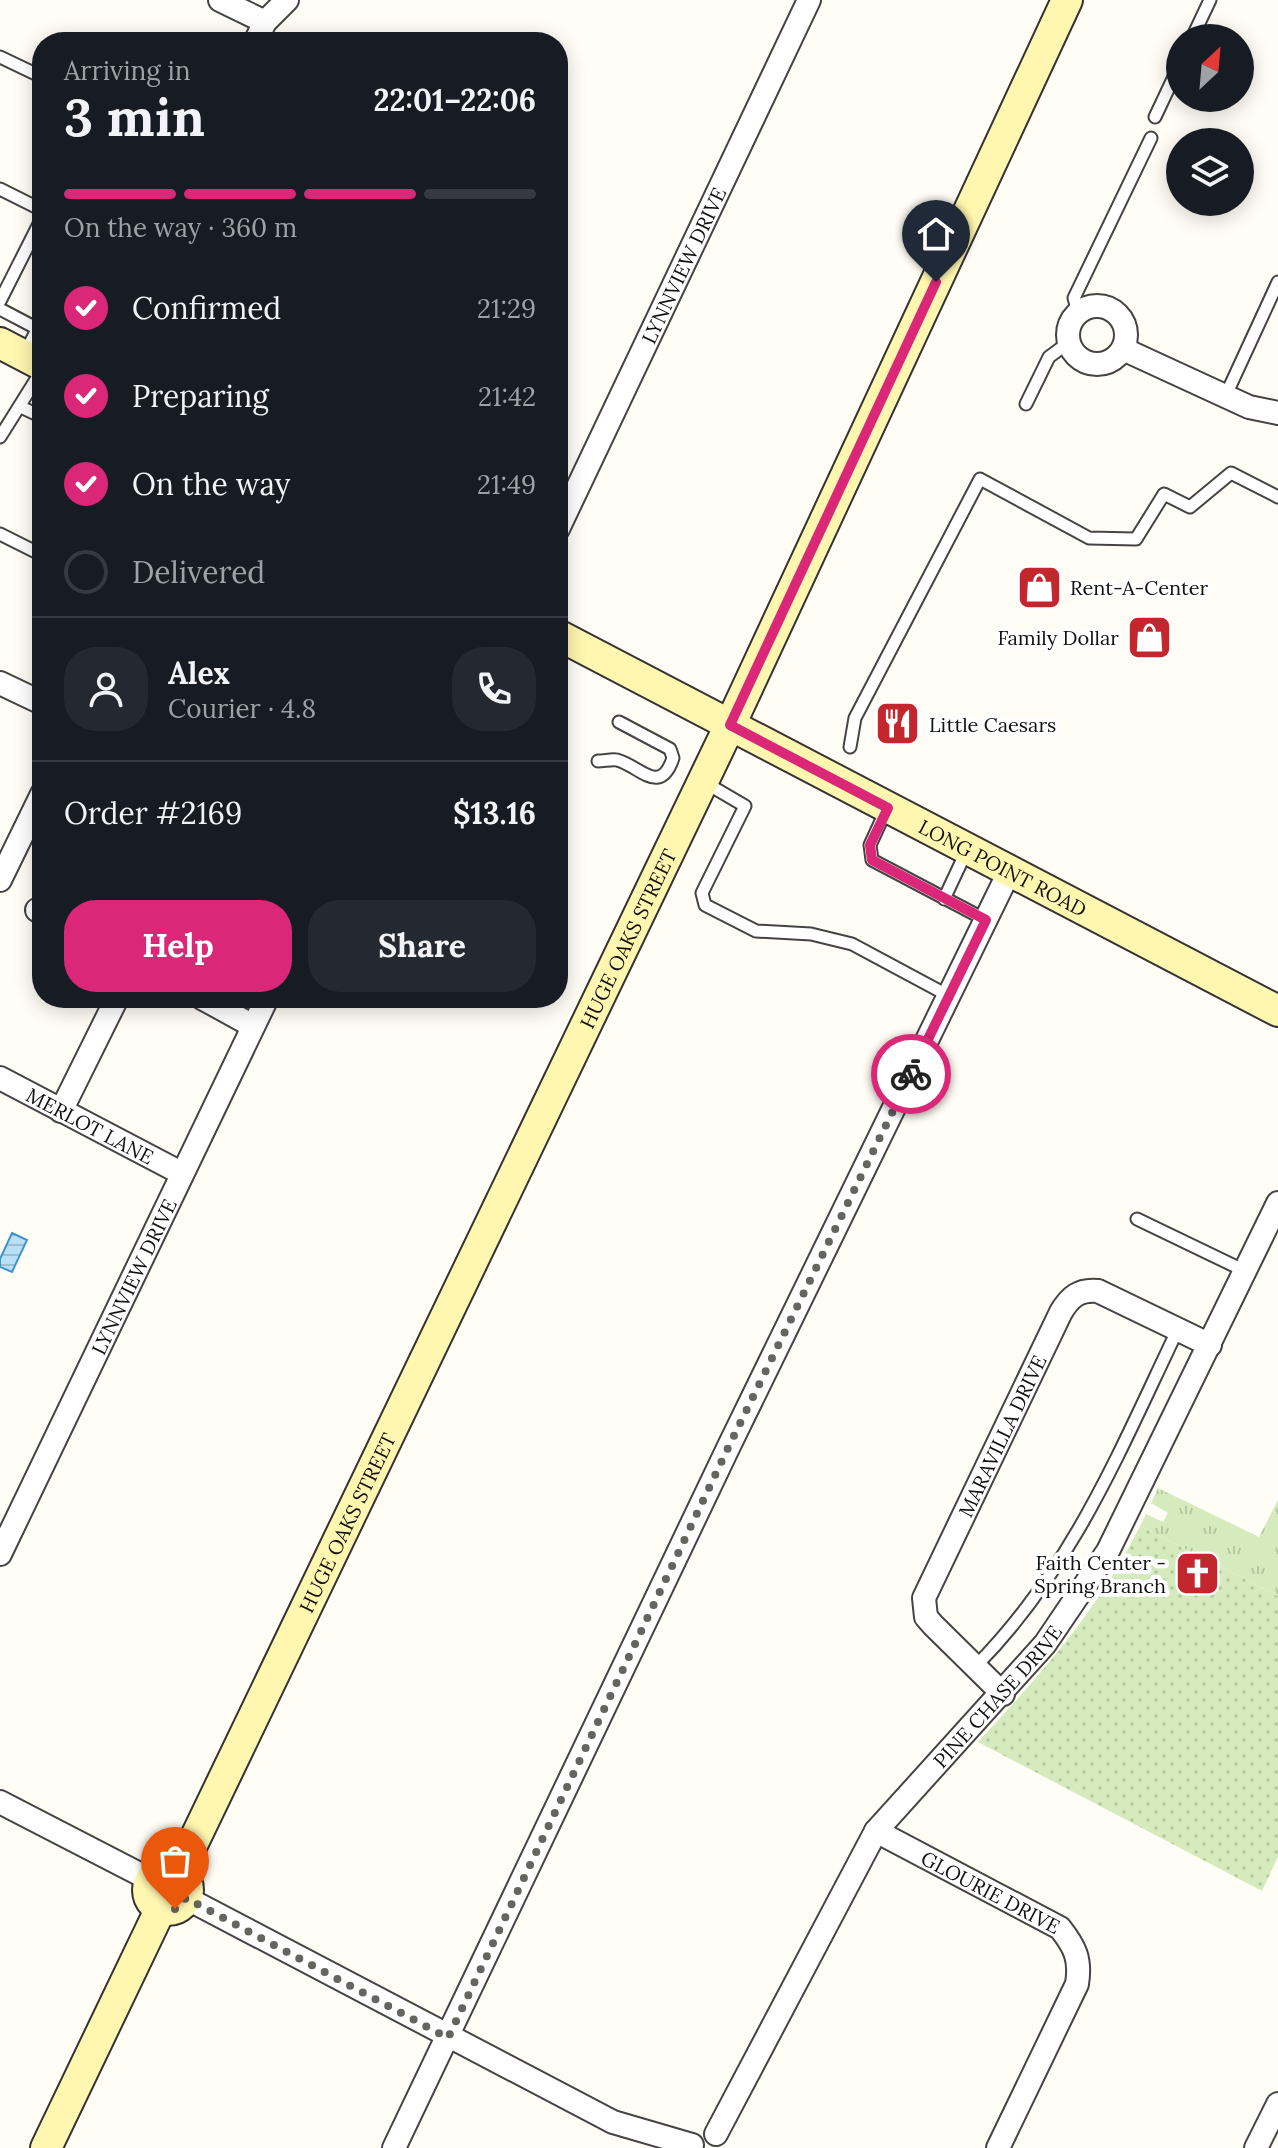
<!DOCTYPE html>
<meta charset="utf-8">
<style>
body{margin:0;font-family:Lora,serif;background:#242831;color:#f1f3f6;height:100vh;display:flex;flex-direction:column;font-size:30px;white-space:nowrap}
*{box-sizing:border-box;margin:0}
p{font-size:26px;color:#9ea1a6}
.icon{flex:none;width:44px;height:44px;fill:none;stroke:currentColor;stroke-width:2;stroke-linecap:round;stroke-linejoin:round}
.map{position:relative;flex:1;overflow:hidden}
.side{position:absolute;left:32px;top:32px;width:536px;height:976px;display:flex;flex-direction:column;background:#171b24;border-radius:32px;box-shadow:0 4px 20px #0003}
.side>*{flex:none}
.needle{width:52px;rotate:26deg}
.fabs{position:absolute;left:1166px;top:24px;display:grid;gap:16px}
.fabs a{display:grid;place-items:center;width:88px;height:88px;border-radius:50%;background:#171b24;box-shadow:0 4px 20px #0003;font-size:40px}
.pin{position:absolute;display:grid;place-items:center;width:68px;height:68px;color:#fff;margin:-82px -34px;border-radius:50% 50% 50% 0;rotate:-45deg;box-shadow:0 0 8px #0007}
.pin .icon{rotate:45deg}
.courier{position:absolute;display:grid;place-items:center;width:80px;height:80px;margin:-40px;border:6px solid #db2777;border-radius:50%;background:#fff;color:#222;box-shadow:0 2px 10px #0007}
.head em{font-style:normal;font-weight:700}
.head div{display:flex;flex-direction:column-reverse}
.head{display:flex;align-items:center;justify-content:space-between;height:136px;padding:0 32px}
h1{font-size:52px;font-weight:700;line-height:60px}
.bar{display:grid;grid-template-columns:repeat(4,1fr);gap:12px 8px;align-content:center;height:96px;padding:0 32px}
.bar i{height:10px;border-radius:6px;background:#363941}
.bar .current{background:#db2777}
.bar p{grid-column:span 4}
.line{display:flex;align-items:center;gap:20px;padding:0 32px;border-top:2px solid #363941}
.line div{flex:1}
.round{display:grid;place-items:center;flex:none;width:84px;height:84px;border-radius:32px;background:#242831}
ol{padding:0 32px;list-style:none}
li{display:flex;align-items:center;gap:24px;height:88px}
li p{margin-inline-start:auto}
li .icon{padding:8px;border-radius:50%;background:#db2777;color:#fff;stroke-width:4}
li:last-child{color:#9ea1a6}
li i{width:44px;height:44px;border:4px solid #363941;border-radius:50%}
.action{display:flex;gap:16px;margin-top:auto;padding:16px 32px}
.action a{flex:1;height:92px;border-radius:32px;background:#db2777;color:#fff;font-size:32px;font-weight:700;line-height:92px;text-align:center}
.action a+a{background:#242831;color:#f1f3f6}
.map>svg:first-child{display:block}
.grass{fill:url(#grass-tufts)}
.park{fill:url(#park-dots)}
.water{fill:url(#water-rules);stroke:#3f96cf;stroke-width:2}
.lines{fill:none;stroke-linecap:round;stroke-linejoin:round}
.lane-casing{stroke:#444;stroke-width:15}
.street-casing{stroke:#444;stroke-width:26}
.secondary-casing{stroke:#333;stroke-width:34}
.lane{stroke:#fff;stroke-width:11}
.street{stroke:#fff;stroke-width:22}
.secondary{stroke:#fff6b0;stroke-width:30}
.done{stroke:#646461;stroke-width:8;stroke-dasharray:0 14.4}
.route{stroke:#db2777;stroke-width:10}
.labels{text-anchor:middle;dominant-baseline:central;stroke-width:8;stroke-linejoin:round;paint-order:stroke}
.street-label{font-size:20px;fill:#111;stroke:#fff}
.poi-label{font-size:20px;fill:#111;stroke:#fff;text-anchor:start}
</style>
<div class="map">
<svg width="1278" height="2148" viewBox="0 0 1278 2148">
<defs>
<pattern id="grass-tufts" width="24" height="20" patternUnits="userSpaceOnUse" patternTransform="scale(2)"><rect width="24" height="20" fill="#d5ebbd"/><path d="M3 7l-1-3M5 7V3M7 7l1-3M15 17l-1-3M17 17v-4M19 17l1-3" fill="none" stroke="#b6c8a1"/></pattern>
<pattern id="park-dots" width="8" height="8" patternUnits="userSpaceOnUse" patternTransform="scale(2)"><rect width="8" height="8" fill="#d5ebbd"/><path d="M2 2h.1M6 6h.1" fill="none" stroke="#b6c8a1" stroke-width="1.8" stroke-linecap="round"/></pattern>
<pattern id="water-rules" width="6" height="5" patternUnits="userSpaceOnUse" patternTransform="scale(2)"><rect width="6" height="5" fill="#b9e0f7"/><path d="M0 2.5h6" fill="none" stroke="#9ebfd3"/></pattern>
</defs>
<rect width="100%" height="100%" fill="#fffdf5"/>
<path class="grass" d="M1158 1488 1259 1537 1278 1500V1596L1140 1526 1146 1514 1163 1522 1168 1513 1151 1503Z"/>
<path class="park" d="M1140 1526 1278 1596V1857L1262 1891 978 1742C1043 1672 1097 1612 1140 1526Z"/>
<path class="water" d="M12 1233 27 1240 12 1272 0 1267V1259Z"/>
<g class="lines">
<defs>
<path id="lane" d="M1192 38 1210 0
M0 57 42 77
M1155 117 1180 64
M0 189 42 210
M0 301 42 218
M0 309 38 329
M1078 312 1074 298 1151 138
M24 355 42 320
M1225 397 1278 282
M1026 404 1049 357 1068 343
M21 407 42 417
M0 437 42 370
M0 534 42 555
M850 747 855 718 980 479 1089 538 1136 539 1164 494 1190 507 1231 473 1278 497
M598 761C604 761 612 759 617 760 640 766 660 797 673 758L670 749 619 722
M704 782 745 806 702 893 705 905 756 931 811 934 852 944 949 996
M887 808 870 845 872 860 986 920
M944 899 967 850
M1137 1219 1245 1271
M975 1667C1073 1568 1119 1452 1178 1329"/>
<g id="street">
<path d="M220 0 265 22"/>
<path d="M255 42 265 22 287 0"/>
<circle cx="1097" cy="335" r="29"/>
<path d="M1123 349 1249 407 1278 413"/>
<path id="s1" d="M558 529 809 0"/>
<path d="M0 683 42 703"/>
<path d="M0 880 42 794"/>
<path d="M37 910 42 913"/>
<path d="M202 998 253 1026"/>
<path id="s2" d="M0 1078 181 1173"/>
<path d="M61 1111 117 998"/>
<path id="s3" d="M0 1554 267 998"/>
<path id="s4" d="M1003 1694 933 1625 926 1617 924 1598 1061 1312C1070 1297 1079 1289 1098 1291L1210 1345"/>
<path d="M0 1802 151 1880"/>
<path id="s5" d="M876 1831 1060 1928C1075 1947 1081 1959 1077 1984L998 2148"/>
<path d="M186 1898 613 2122 692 2145"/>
<path id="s6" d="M716 2134 876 1831 1045 1644 1108 1551 1278 1203"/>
<path d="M394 2148 729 1446 1009 872"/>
<path d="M1256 2148 1278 2104"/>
</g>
<g id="secondary">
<path d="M0 343 42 365"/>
<path id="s7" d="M558 635 1278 1011"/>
<circle cx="168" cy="1890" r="20"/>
<path id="s8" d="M178 1874 730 725 1067 0"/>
<path d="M46 2148 161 1908"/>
</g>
</defs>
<use href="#lane" class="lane-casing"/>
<use href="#street" class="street-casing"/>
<use href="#secondary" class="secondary-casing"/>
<use href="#lane" class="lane"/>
<use href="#street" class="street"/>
<use href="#secondary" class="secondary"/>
</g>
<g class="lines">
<path class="done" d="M175 1909 186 1898 448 2038 729 1446 911 1074"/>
<path class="route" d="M911 1074 986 920 872 860 870 845 888 808 730 725 936 282"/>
</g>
<defs>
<symbol id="shop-square" viewBox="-11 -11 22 22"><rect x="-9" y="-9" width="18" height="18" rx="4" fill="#c4262e" stroke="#fff"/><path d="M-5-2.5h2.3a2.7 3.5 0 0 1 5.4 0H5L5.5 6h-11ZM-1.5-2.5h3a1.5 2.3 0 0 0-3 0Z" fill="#fff"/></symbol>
<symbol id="restaurant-square" viewBox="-11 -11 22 22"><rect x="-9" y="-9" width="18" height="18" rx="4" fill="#c4262e" stroke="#fff"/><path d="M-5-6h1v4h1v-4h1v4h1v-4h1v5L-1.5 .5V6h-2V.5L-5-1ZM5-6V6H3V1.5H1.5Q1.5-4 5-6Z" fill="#fff"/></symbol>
<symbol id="church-square" viewBox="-11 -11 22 22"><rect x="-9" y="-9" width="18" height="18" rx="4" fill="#c4262e" stroke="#fff"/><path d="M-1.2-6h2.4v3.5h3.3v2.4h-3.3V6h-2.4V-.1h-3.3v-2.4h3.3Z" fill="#fff"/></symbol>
</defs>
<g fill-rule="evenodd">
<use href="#shop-square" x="1014" y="562" width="51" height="51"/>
<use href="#shop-square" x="1124" y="612" width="51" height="51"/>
<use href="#restaurant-square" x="872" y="698" width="51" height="51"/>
<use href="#church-square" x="1172" y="1548" width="51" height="51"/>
</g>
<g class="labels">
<g class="street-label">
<text stroke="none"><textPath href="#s1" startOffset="292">LYNNVIEW DRIVE</textPath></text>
<text stroke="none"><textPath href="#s7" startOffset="502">LONG POINT ROAD</textPath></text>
<text stroke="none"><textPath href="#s8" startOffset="1038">HUGE OAKS STREET</textPath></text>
<text stroke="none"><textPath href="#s2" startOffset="102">MERLOT LANE</textPath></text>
<text stroke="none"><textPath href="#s3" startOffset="308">LYNNVIEW DRIVE</textPath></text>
<text stroke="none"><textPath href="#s4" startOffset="308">MARAVILLA DRIVE</textPath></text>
<text stroke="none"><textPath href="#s8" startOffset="390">HUGE OAKS STREET</textPath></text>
<text stroke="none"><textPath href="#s6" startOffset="524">PINE CHASE DRIVE</textPath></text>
<text stroke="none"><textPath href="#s5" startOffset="130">GLOURIE DRIVE</textPath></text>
</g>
<g class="poi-label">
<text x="1070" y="587">Rent-A-Center</text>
<text x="1119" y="637" text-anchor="end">Family Dollar</text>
<text x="929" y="724">Little Caesars</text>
<text x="1166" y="1562" text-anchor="end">Faith Center -<tspan x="1166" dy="23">Spring Branch</tspan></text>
</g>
</g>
</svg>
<div class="fabs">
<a><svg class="needle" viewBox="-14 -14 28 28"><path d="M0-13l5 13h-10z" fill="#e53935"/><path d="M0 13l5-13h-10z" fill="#9ea1a6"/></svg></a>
<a><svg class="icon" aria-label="layers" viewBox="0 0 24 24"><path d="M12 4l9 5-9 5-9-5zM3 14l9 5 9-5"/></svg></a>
</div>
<div class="pin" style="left:175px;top:1909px;background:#ea580c"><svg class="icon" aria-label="bag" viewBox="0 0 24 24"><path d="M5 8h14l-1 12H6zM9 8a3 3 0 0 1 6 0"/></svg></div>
<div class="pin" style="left:936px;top:282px;background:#1f2937"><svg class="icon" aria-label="home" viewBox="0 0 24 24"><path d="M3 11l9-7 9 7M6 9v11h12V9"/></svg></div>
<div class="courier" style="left:911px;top:1074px"><svg class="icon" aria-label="bike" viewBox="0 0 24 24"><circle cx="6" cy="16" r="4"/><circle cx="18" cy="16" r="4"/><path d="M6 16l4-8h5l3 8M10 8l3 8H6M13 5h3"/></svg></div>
<section class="side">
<div class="head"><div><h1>3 min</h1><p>Arriving in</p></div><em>22:01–22:06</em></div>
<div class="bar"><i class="current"></i><i class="current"></i><i class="current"></i><i></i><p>On the way · 360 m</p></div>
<ol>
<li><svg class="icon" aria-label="check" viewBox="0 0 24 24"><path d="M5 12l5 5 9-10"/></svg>Confirmed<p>21:29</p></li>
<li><svg class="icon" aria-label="check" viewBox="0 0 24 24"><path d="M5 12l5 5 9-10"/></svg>Preparing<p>21:42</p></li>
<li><svg class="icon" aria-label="check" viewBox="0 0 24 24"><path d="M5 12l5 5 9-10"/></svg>On the way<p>21:49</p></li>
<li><i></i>Delivered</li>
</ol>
<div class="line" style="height:144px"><a class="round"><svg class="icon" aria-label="person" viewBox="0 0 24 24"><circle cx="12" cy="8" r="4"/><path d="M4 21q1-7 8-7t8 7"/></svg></a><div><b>Alex</b><p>Courier · 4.8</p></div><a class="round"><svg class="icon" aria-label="phone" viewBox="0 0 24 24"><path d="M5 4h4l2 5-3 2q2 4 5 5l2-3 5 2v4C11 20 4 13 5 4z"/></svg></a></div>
<div class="line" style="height:104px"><div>Order #2169</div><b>$13.16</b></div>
<div class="action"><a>Help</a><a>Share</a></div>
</section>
</div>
